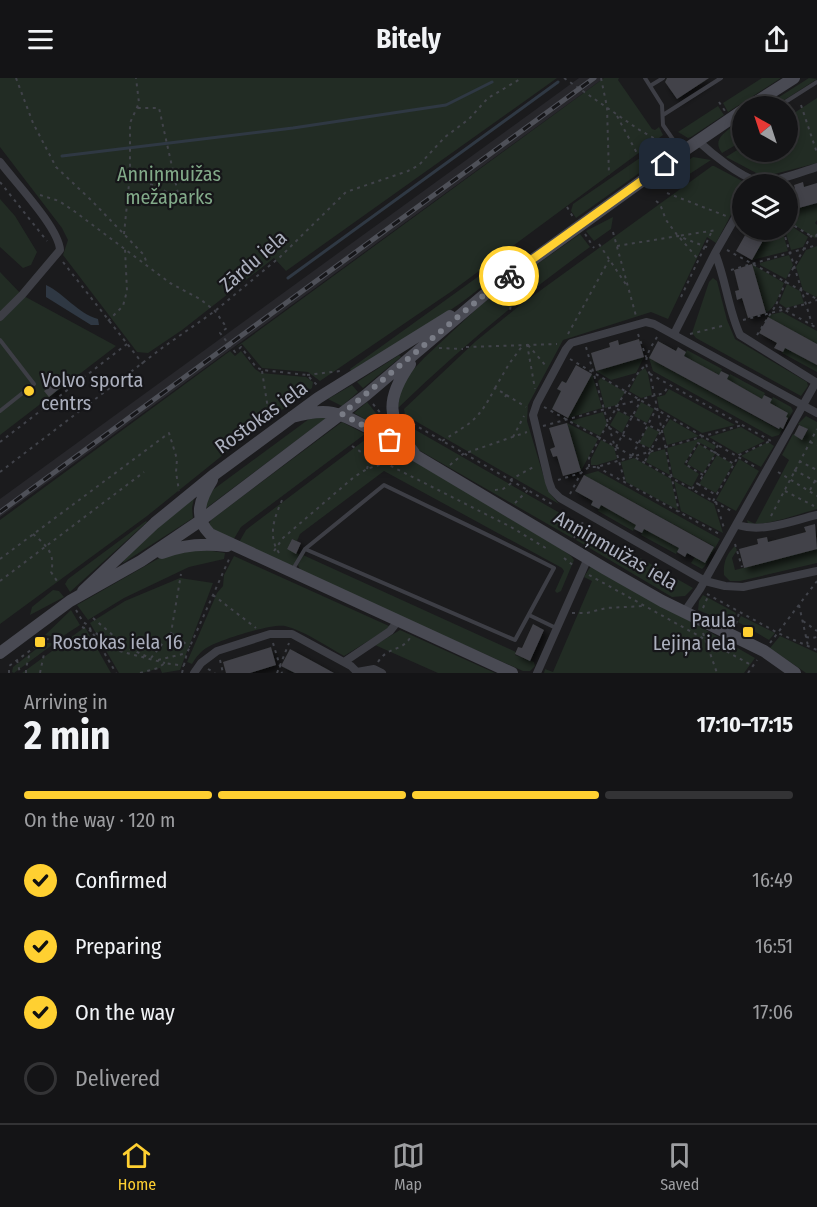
<!DOCTYPE html>
<meta charset="utf-8">
<style>
body{margin:0;font-family:"Fira Sans Condensed",sans-serif;background:#1d1d1f;color:#f1f3f6;height:100vh;display:flex;flex-direction:column;font-size:22px;white-space:nowrap}
*{box-sizing:border-box;margin:0}
p{font-size:20px;color:#9d9ea1}
.icon{flex:none;width:33px;height:33px;fill:none;stroke:currentColor;stroke-width:2;stroke-linecap:round;stroke-linejoin:round}
.map{position:relative;height:595px;overflow:hidden}
.sheet{display:flex;flex-direction:column;background:#141416;flex:1}
.sheet>*{flex:none}
.needle{width:39px;rotate:321deg}
.fabs{position:absolute;left:732px;top:18px;display:grid;gap:12px}
.fabs a{display:grid;place-items:center;width:66px;height:66px;border-radius:50%;background:#141416;box-shadow:0 3px 9px #0003,0 0 0 2px #333335;font-size:30px}
.pin{position:absolute;display:grid;place-items:center;width:51px;height:51px;color:#fff;margin:-26px;border-radius:12px;box-shadow:0 3px 9px #0006}
.courier{position:absolute;display:grid;place-items:center;width:60px;height:60px;margin:-30px;border:4px solid #ffd031;border-radius:50%;background:#fff;color:#222;box-shadow:0 2px 8px #0007}
.head em{font-style:normal;font-weight:700}
.head div{display:flex;flex-direction:column-reverse}
.head{display:flex;align-items:center;justify-content:space-between;height:102px;padding:0 24px}
h1{font-size:39px;font-weight:700;line-height:45px}
.bar{display:grid;grid-template-columns:repeat(4,1fr);gap:9px 6px;align-content:center;height:72px;padding:0 24px}
.bar i{height:8px;border-radius:4px;background:#333335}
.bar .selected{background:#ffd031}
.bar p{grid-column:span 4}
ol{padding:0 24px;list-style:none}
li{display:flex;align-items:center;gap:18px;height:66px}
li p{margin-inline-start:auto}
li .icon{padding:6px;border-radius:50%;background:#ffd031;color:#111;stroke-width:4}
li:last-child{color:#9d9ea1}
li i{width:33px;height:33px;border:3px solid #333335;border-radius:50%}
header{display:flex;justify-content:space-between;align-items:center;height:78px;padding:0 24px;background:#141416;font-size:27px;font-weight:700}
.menu{display:flex;justify-content:space-around;align-items:center;height:84px;border-top:2px solid #333335;background:#141416;font-size:16px;color:#9d9ea1}
.menu a{display:grid;justify-items:center;gap:3px}
.menu .selected{color:#ffd031}
.map>svg:first-child{display:block}
.built{fill:#27272b}
.green{fill:#222c24}
.water{fill:#2f3843}
.lines{fill:none;stroke-linecap:round;stroke-linejoin:round}
.stream{stroke:#2f3843;stroke-width:3}
.building{fill:#424348;filter:url(#shadow)}
.path{stroke:#41434a;stroke-width:2;stroke-dasharray:3 4.5;stroke-linecap:butt}
.lane{stroke:#3d3e45;stroke-width:4}
.street{stroke:#3d3e45;stroke-width:8}
.secondary{stroke:#494a53;stroke-width:12}
.rail-casing{stroke:#4e5058;stroke-width:5}
.rail{stroke:#161619;stroke-width:3;stroke-dasharray:9;stroke-linecap:butt}
.done{stroke:#797c86;stroke-width:6;stroke-dasharray:0 10.8}
.route{stroke:#ffd031;stroke-width:8}
.poi-dot{fill:#ffd031;stroke:#161619;stroke-width:2}
.labels{text-anchor:middle;dominant-baseline:central;stroke-width:4.5;stroke-linejoin:round;paint-order:stroke}
.park-label{font-size:20px;fill:#82aa89;stroke:#161619}
.street-label{font-size:20px;fill:#acb0be;stroke:#161619}
.poi-label{font-size:20px;fill:#acb0be;stroke:#161619;text-anchor:start}
</style>
<header><svg class="icon" aria-label="menu" viewBox="0 0 24 24"><path d="M4 6h16M4 12h16M4 18h16"/></svg>Bitely<svg class="icon" aria-label="share" viewBox="0 0 24 24"><path d="M12 15V3M7 8l5-5 5 5M5 13v7h14v-7"/></svg></header>
<div class="map">
<svg width="817" height="595" viewBox="0 0 817 595">
<defs>
<filter id="shadow"><feDropShadow dx="4.5" dy="4.5" stdDeviation="3" flood-color="#0009"/></filter>
</defs>
<rect width="100%" height="100%" fill="#1b1b1d"/>
<path class="built" d="M579 0H604L0 439V421Z"/>
<path class="green" d="M0 0H557L286 193 274 180 182 252 148 275 137 274 63 177 68 162 62 150 0 69Z
M604 0H619L618 2 652 51 655 52 659 49 663 57 452 213 320 303 308 294 262 290 242 266 235 270Z
M762 0H781L728 34 723 25Z
M809 0 817 1 775 28H765Z
M817 20V85L767 98 760 97 726 79 742 69V74H788V39Z
M718 28 724 37 691 59 688 60 678 54Z
M732 49 739 61V65L722 75C713 63 722 56 732 49Z
M666 62 667 72 666 76 576 140 571 133 573 126Z
M693 79 711 82 668 110 652 107Z
M712 88H714L744 104 745 106H742V116L716 165 707 159 668 241 651 234 563 262 528 327 527 343 548 413 559 426 405 337 404 331 476 263 519 228Z
M0 121 15 138 37 174 31 187 23 190 0 169Z
M817 125V142L815 145 817 147V160H815L788 143V133Z
M613 139 611 151 594 163 586 153Z
M788 146 808 159 803 169 791 172 785 152H788Z
M769 152H782L788 173 752 182Z
M580 156 590 169C522 218 458 272 398 330L401 309 412 293 424 280 484 224Z
M817 168V218L816 219 803 212 796 189 806 172Z
M789 177 793 187 786 201 760 187V185Z
M497 185 505 188C460 232 404 261 351 293L350 291Z
M752 186 784 205C780 215 776 229 766 235Z
M0 194 22 217 116 268 0 357Z
M713 200 717 203 727 242 735 261 807 304 808 308 801 318 696 260 692 255 709 204Z
M787 206 800 213 804 225 786 230 779 225Z
M782 234 817 253V266L768 239 769 237Z
M785 270 817 287V294L782 275Z
M687 272 722 291 719 297 684 278Z
M230 273 235 278 241 273 255 291 261 295 306 299 313 304 312 310 249 356 147 438 0 546V442Z
M399 277 401 279 363 310 357 304Z
M644 279 636 295 611 302 596 293Z
M649 280 778 351 787 335 770 325 773 319 791 329 793 333 779 357 772 359 653 293Z
M645 290 648 296 652 317 641 320 629 313 639 294Z
M592 296 602 330 568 340Z
M730 296 765 315 762 321 727 301Z
M601 300 625 314 617 327 605 330 598 303Z
M352 307 358 314 342 328 328 321Z
M669 311 735 347 702 355 659 330 657 319 665 317Z
M367 324 380 340 375 347 354 335Z
M641 324 654 331 647 345 634 338Z
M618 333 630 339 622 355 610 347Z
M603 334 607 346 600 358 570 343Z
M329 338 205 431 209 416 214 411 309 341Z
M806 338 817 344V431C798 436 768 448 748 446L747 442 755 446 789 382 782 377 793 356 802 361 808 352 798 346Z
M670 341 699 358 667 367 663 352Z
M400 343 579 446 572 460 417 371 409 362Z
M342 344 365 356 241 449 232 464 218 457 209 446 211 442Z
M567 345 598 361 581 393Z
M648 348 659 354 650 370 639 365Z
M741 349 765 363 738 376 709 359Z
M370 358 565 470 564 473 571 478 574 482 561 513 557 515 555 513 564 493 562 490 384 393 300 456 297 463 292 461 287 471 299 476 295 486 291 488 238 466 246 452 251 448Z
M702 360 716 368 714 372 698 364 684 386 699 396 692 409 673 399 667 370Z
M601 362 614 369 617 381 597 387H591V381Z
M768 364 774 368 761 389 741 378Z
M699 366 715 376 703 395 687 386Z
M665 371 670 397 646 384 650 375Z
M717 377 733 386 716 415 699 406Z
M634 380 671 401 678 432 626 404 621 384Z
M739 381 759 393 736 433 716 422Z
M598 393 720 461 705 488 702 491 691 485 695 479 713 468 584 397Z
M674 403 714 426 723 455 681 433Z
M192 419 194 420 192 430 193 440 123 485 124 481Z
M601 427 636 447 633 453 598 433Z
M146 443 147 444 70 514 65 506 68 501Z
M584 448 693 510 685 518 672 519 576 462Z
M644 451 679 470 676 476 641 457Z
M735 468 737 472 732 480 735 492 817 471V485L740 503H730L724 497C723 486 726 476 735 468Z
M199 471 225 475 224 481 189 489 124 520 88 542 77 527 161 479Z
M303 477 516 574 515 577 534 584 535 588 530 593H523L301 494 298 487Z
M234 478 389 548V550L344 578C326 568 305 553 285 548 272 545 220 562 208 569 201 573 196 579 192 586L187 584 217 515 223 508 224 497Z
M591 488 596 489 755 580 744 595H544L545 591 553 594 592 503 584 499Z
M180 500 213 505 180 592 162 595 160 590 142 595H119L90 545 125 523Z
M53 512 59 513 64 519 30 537 32 529Z
M703 517 736 535 731 546 698 532 699 523Z
M71 532 80 547 60 560 45 557Z
M741 538 775 555 769 562 738 544Z
M85 549 111 595H22Z
M400 552 495 595H438L375 567Z
M780 558 817 575V595H806L770 570Z
M44 565H52V567L14 595 12 594 13 589Z"/>
<path class="water" d="M46 207C65 216 77 235 98 241L99 247H91L46 219Z"/>
<g class="lines">
<path class="stream" d="M62 78 293 50 446 27 492 4
M288 200 558 4"/>
</g>
<path class="building" d="M667 0H709L677 21 665 4Z
M803 104 804 109 817 105V125L788 133V114L795 111 794 107Z
M748 152H769L752 182 736 173Z
M752 186 766 235 748 240 742 220 737 222 735 213 739 212 734 192Z
M768 239 817 266V287L785 270 783 274 774 270 777 265 759 255Z
M639 261 644 279 596 293 591 275 610 269 609 265 618 262 619 267Z
M658 263 676 273 678 269 686 274 684 278 719 297 721 293 729 297 727 301 762 321 764 317 772 321 770 325 788 335 786 339 788 340 783 351 780 349 779 351 649 280Z
M576 287 592 296 568 340 552 331 561 313 557 311 562 303 566 305Z
M56 304 60 310 49 319 44 313Z
M567 345 581 393 563 398 557 378 553 379 550 371 555 369 549 350Z
M799 347 808 351 802 362 794 357Z
M584 397 714 469 705 485 687 475 685 479 677 474 679 470 644 451 642 455 634 451 636 447 601 427 599 431 591 427 593 423 575 413Z
M815 446 817 471 744 490 739 471 758 466 757 461 767 459 768 464 806 454 804 449Z
M292 461 301 465 296 476 287 471Z
M533 546 544 552 530 583 515 576 518 569 522 570Z
M271 569 276 587 250 595H226L223 584Z
M290 571 314 584 334 595H295L281 588Z"/>
<g class="lines">
<path class="path" d="M16 0 33 45 56 89 91 122 144 177 147 186
M564 0 638 51 659 63
M601 0 607 29 609 97
M719 24 725 33
M801 27 817 75
M617 38 638 77
M736 50 742 61
M130 96 179 120 159 30H137
M0 104 47 163
M667 115 726 138
M40 117 59 123 74 133 170 205 200 221 215 233 227 250 220 255 235 274 241 269 256 289 262 292 307 297 318 308
M656 123 660 126 666 142 678 158 717 152
M567 129 573 139
M788 144 811 158
M783 152 812 246
M613 154 636 238
M124 156 130 96V45L139 25 136 0
M585 156 594 170
M817 156 815 160 811 158 786 203 776 227 817 250
M680 160 698 181
M599 166 627 208
M617 168 678 158 709 170
M727 172 817 221
M63 184 143 286
M731 192 817 167
M508 214 511 226 510 232
M681 219 712 153
M743 242 806 226 817 222
M108 243 123 228 127 213 125 171
M568 256 609 182
M638 256 646 279
M690 256 726 247
M757 257 776 227
M657 259C650 271 641 282 650 296L679 434
M527 266 535 311
M528 267 546 288
M466 269 557 266
M586 269 625 404
M439 270 463 271
M570 281 757 390
M262 293 268 331 264 346
M650 296 773 364
M307 297 340 293
M495 310 509 286 523 267
M505 319 508 314
M373 326 383 338
M544 329 733 434
M617 331 660 353
M406 342 552 426
M543 348 664 315 669 307
M609 350 651 372
M513 359 524 338
M442 363C472 344 478 343 495 310L526 329
M0 364 127 266
M810 364 817 367
M352 368 379 386
M616 369 640 324
M632 378 656 331
M645 383 669 338
M799 383 817 392
M385 385 395 379
M450 387 463 376 527 354
M589 389V380C600 361 630 299 645 288
M597 389 721 457
M367 391 370 379 369 364
M794 392 817 404
M0 394 162 270 215 233 280 179 346 114 408 93 419 87 445 59 469 41 488 20 522 0
M778 394 817 418
M703 397 685 386 698 365 734 386
M510 402 535 388
M558 402 581 395
M698 406 716 417
M692 411 696 405 698 406 716 375 714 374 718 367
M495 412 503 411 513 404
M810 412 817 399
M785 413 814 428
M570 416 581 395 589 389H597L742 347
M713 423 739 377 770 363
M716 424 724 450
M515 425 528 412
M771 438 817 351
M33 456C46 467 56 476 51 494L59 506
M574 460 583 444
M735 466 742 489
M274 473 283 460 354 399 367 391 385 385 511 449 549 472
M279 475C267 457 275 438 283 420
M564 480 574 488
M0 481 169 355 177 381 176 394 179 413
M589 497 753 588
M0 503 144 394
M707 516 778 555 817 572
M213 517 256 550
M799 527 808 568
M703 530 709 516
M76 532 83 544 88 547 116 595
M572 535H587L606 530 644 528
M93 540 123 566
M803 543 817 553
M736 546 739 535
M82 549 150 580
M171 555 190 569
M703 555 717 595
M806 559 812 560 817 559
M273 565 282 595
M770 565 817 503
M151 580 171 555 181 496
M17 582 20 595
M158 582 187 575
M220 582 223 595
M378 584C388 568 401 574 410 560
M208 591 215 595
M9 595V588L46 561 100 568 165 585
M26 595V590L30 574
M40 595 44 576
M140 595 158 590 165 585 184 588
M182 595 187 575 230 479
M277 595 289 565
M748 595 757 582"/>
<path class="lane" d="M645 0 662 27 663 47 681 73
M650 8 663 0
M779 28 817 4
M663 37 721 0
M0 262 34 306 0 333
M293 491 305 471 384 407C441 435 498 461 554 490L515 562 305 471
M529 537 556 550"/>
<path class="street" d="M698 63C711 75 739 98 757 103 769 107 804 93 817 89
M0 84C15 104 59 150 60 172L22 217 0 239
M742 128 715 175C726 202 728 231 740 257L817 305
M674 256 715 175
M817 335 654 246 646 244 571 265 566 271 537 325 533 337 549 404 552 412 560 420 705 503 725 508 743 509 817 493
M737 447C764 455 791 443 817 437
M685 533 700 511 816 304
M344 584 390 553 398 543
M357 594 374 591 382 595
M194 595 201 585 217 573 270 556H292L351 588 358 595
M537 595 588 480"/>
<path class="secondary" d="M750 28 794 0
M410 286C385 322 387 340 414 375
M292 339C332 328 341 336 376 354L604 490 662 523 764 573 795 595
M212 402C200 421 193 439 210 456L512 595
M162 475C184 466 204 465 227 468
M83 513 155 445 215 396 318 320 450 238
M0 575 70 523 141 483 200 443 366 317 484 217 682 74 742 33"/>
<defs>
<path id="rail" d="M0 434 594 0"/>
</defs>
<use href="#rail" class="rail-casing"/>
<use href="#rail" class="rail"/>
</g>
<g class="lines">
<path class="done" d="M390 362 342 336 484 217 509 198"/>
<path class="route" d="M509 198 665 86"/>
</g>
<g class="poi-dot">
<circle cx="29" cy="313" r="6"/>
<rect x="742" y="548" width="12" height="12" rx="3"/>
<rect x="34" y="558" width="12" height="12" rx="3"/>
</g>
<g class="labels">
<g class="park-label">
<text x="169" y="96">Anniņmuižas<tspan x="169" dy="23">mežaparks</tspan></text>
</g>
<g class="street-label">
<text transform="translate(253 183) rotate(-41)">Zārdu iela</text>
<text transform="translate(261 339) rotate(-36)">Rostokas iela</text>
<text transform="translate(616 472) rotate(30)">Anniņmuižas iela</text>
</g>
<g class="poi-label">
<text x="41" y="302">Volvo sporta<tspan x="41" dy="23">centrs</tspan></text>
<text x="736" y="542" text-anchor="end">Paula<tspan x="736" dy="23">Lejiņa iela</tspan></text>
<text x="52" y="564">Rostokas iela 16</text>
</g>
</g>
</svg>
<div class="fabs">
<a><svg class="needle" viewBox="-14 -14 28 28"><path d="M0-13l5 13h-10z" fill="#e53935"/><path d="M0 13l5-13h-10z" fill="#9d9ea1"/></svg></a>
<a><svg class="icon" aria-label="layers" viewBox="0 0 24 24"><path d="M12 4l9 5-9 5-9-5zM3 14l9 5 9-5"/></svg></a>
</div>
<div class="pin" style="left:390px;top:362px;background:#ea580c"><svg class="icon" aria-label="bag" viewBox="0 0 24 24"><path d="M5 8h14l-1 12H6zM9 8a3 3 0 0 1 6 0"/></svg></div>
<div class="pin" style="left:665px;top:86px;background:#1f2937"><svg class="icon" aria-label="home" viewBox="0 0 24 24"><path d="M3 11l9-7 9 7M6 9v11h12V9"/></svg></div>
<div class="courier" style="left:509px;top:198px"><svg class="icon" aria-label="bike" viewBox="0 0 24 24"><circle cx="6" cy="16" r="4"/><circle cx="18" cy="16" r="4"/><path d="M6 16l4-8h5l3 8M10 8l3 8H6M13 5h3"/></svg></div>
</div>
<section class="sheet">
<div class="head"><div><h1>2 min</h1><p>Arriving in</p></div><em>17:10–17:15</em></div>
<div class="bar"><i class="selected"></i><i class="selected"></i><i class="selected"></i><i></i><p>On the way · 120 m</p></div>
<ol>
<li><svg class="icon" aria-label="check" viewBox="0 0 24 24"><path d="M5 12l5 5 9-10"/></svg>Confirmed<p>16:49</p></li>
<li><svg class="icon" aria-label="check" viewBox="0 0 24 24"><path d="M5 12l5 5 9-10"/></svg>Preparing<p>16:51</p></li>
<li><svg class="icon" aria-label="check" viewBox="0 0 24 24"><path d="M5 12l5 5 9-10"/></svg>On the way<p>17:06</p></li>
<li><i></i>Delivered</li>
</ol>
</section>
<nav class="menu">
<a class="selected"><svg class="icon" aria-label="home" viewBox="0 0 24 24"><path d="M3 11l9-7 9 7M6 9v11h12V9"/></svg>Home</a>
<a><svg class="icon" aria-label="map" viewBox="0 0 24 24"><path d="M3 6l6-2 6 2 6-2v14l-6 2-6-2-6 2zM9 4v14M15 6v14"/></svg>Map</a>
<a><svg class="icon" aria-label="saved" viewBox="0 0 24 24"><path d="M7 4h10v16l-5-4-5 4z"/></svg>Saved</a>
</nav>
